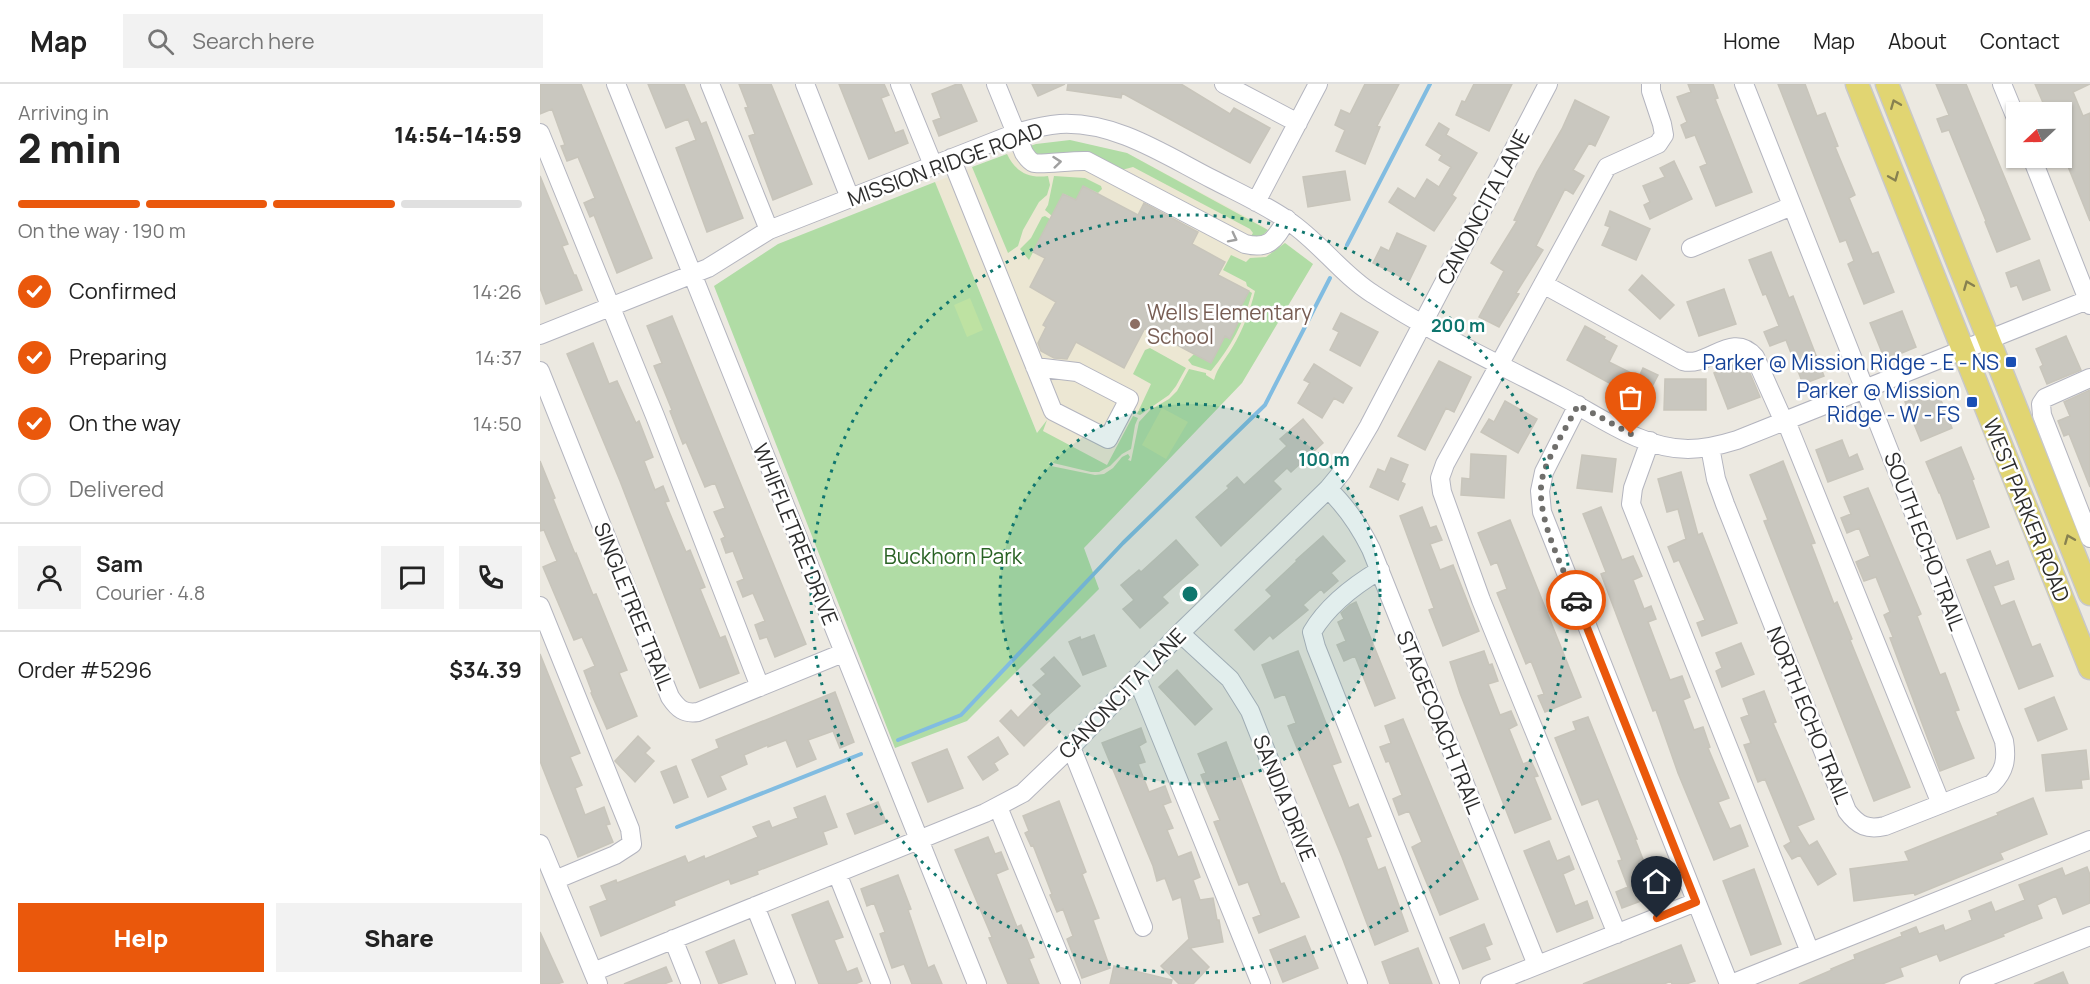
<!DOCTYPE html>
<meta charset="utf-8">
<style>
body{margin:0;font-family:Manrope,sans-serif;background:#f2f2f2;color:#222;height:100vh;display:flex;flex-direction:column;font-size:22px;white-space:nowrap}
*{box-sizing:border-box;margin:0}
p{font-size:20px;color:#767676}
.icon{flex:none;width:33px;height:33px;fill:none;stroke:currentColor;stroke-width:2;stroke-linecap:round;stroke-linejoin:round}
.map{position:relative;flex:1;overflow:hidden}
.panel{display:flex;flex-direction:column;background:#fff;width:540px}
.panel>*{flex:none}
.needle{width:39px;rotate:248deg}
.controls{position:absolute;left:1466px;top:18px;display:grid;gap:12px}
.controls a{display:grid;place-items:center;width:66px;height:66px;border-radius:0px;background:#fff;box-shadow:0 2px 4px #0004;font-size:30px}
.pin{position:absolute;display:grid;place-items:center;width:51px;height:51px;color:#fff;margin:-62px -26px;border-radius:50% 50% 50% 0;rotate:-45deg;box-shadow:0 0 6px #0007}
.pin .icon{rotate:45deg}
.courier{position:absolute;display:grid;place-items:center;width:60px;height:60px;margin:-30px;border:4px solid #ea580c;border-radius:50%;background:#fff;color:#222;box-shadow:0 2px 8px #0007}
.head em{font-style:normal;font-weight:800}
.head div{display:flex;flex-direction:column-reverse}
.head{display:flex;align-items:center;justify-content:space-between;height:102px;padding:0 18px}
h1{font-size:39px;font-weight:800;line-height:45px}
.bar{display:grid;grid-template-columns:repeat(4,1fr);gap:9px 6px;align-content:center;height:72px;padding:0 18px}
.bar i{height:8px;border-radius:4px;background:#e0e0e0}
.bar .active{background:#ea580c}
.bar p{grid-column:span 4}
.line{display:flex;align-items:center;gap:15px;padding:0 18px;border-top:2px solid #e0e0e0}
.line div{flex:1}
.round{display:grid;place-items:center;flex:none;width:63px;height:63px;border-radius:0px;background:#f2f2f2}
ol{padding:0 18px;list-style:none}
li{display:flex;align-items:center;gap:18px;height:66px}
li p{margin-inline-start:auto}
li .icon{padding:6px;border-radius:50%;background:#ea580c;color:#fff;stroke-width:4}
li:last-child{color:#767676}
li i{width:33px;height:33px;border:3px solid #e0e0e0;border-radius:50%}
.cta{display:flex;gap:12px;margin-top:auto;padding:12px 18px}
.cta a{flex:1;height:69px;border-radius:0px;background:#ea580c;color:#fff;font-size:24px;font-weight:800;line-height:69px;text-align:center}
.cta a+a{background:#f2f2f2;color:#222}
header{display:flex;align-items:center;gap:36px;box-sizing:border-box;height:84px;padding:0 30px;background:#fff;border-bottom:2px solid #e0e0e0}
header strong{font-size:28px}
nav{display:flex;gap:33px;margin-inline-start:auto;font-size:21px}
.search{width:420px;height:54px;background:#f2f2f2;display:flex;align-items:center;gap:15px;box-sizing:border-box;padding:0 21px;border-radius:0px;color:#767676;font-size:22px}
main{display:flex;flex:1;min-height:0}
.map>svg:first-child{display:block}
.education{fill:#ece7d3}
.green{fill:#b0dca5}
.pitch{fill:#bee2a2}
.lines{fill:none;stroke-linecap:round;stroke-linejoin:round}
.stream{stroke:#81bce1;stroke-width:4}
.building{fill:#c9c7bf;stroke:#c8c5bb;stroke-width:1.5}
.minor-casing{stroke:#b4b5bf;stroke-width:20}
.major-casing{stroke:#c8c8c8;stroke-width:25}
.minor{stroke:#fff;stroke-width:18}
.major{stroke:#e1d572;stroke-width:22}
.oneway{stroke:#878150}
.oneway2{stroke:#a0a0a0}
.done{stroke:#706f6c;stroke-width:6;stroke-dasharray:0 10.8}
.route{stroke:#ea580c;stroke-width:8}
.ring{fill:none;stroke:#0f766e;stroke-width:3;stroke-dasharray:3 6}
.education-dot{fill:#8d6e63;stroke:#fff;stroke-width:2}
.transit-dot{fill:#1a4fb4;stroke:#fff;stroke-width:2}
.labels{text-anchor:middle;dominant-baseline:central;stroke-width:5;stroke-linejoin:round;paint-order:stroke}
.street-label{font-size:21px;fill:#2d2d2d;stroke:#fff}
.education-label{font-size:21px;fill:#785e54;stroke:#fff;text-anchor:start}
.transit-label{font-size:21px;fill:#164399;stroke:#fff;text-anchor:end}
.park-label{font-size:21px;fill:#296224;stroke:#fff}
.centre{fill:#0f766e;stroke:#fff;stroke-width:3}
.ring-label{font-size:18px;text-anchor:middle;font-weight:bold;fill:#0f766e;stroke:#fff;stroke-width:5;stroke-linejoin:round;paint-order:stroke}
</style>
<header>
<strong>Map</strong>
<div class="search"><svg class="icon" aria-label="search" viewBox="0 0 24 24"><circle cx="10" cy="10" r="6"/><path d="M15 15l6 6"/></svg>Search here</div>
<nav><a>Home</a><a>Map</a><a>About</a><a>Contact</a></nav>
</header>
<main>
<section class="panel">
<div class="head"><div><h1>2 min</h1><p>Arriving in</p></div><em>14:54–14:59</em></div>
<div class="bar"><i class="active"></i><i class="active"></i><i class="active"></i><i></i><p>On the way · 190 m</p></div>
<ol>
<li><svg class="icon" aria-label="check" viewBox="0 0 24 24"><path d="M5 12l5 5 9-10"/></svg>Confirmed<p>14:26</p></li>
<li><svg class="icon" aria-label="check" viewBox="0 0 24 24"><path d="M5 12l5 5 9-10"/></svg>Preparing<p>14:37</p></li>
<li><svg class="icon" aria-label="check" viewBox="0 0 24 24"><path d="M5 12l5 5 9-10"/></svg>On the way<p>14:50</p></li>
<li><i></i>Delivered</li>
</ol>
<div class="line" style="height:108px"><a class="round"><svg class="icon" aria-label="person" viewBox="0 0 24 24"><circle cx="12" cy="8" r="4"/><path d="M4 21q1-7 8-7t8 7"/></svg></a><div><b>Sam</b><p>Courier · 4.8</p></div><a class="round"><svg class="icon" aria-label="chat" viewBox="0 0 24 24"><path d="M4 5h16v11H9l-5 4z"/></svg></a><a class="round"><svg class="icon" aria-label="phone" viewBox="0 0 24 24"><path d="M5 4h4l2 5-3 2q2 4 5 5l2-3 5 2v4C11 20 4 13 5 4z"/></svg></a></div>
<div class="line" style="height:78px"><div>Order #5296</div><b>$34.39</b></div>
<div class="cta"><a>Help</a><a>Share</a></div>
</section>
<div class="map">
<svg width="1550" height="900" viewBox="0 0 1550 900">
<rect width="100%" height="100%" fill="#ece9e1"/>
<path class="education" d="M536 58 587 69 720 140 773 180 702 299 544 464 395 98 492 61Z"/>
<path class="green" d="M530 56 587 69 728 146 720 154 711 152 713 149 710 145 593 83 578 87 498 72 493 70 490 62 496 60Z
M467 70C475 87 488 95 508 92L510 101 507 111 499 118 483 146 478 162 468 169 432 83Z
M514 92 545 94 561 102 562 105 558 109 543 102 536 116 524 110 512 132 505 126 508 121Z
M395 98 497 349 507 336 503 347 567 381 593 332 598 334 595 341 591 365 582 370 570 382 559 388H551L509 378 511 382 555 391 564 390 573 384 582 373 588 370 590 373 588 376 591 377 599 338 610 326 629 315 637 307 649 285 666 289V291L674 296C678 282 685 276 692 264 703 246 710 227 715 207L707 202 706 198 683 186 691 171 706 178 710 174 726 173 745 159 773 180 702 299 544 464 559 505 427 637 355 664 174 202 238 160Z
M505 132 510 135 489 176 480 165 491 154 502 133Z
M709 207 712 209C704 238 691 263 671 287L652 281 648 276 654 270 685 252 690 254 699 236 695 234Z
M610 264 646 284 636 302 629 311 600 331 597 330 611 300 593 290 605 266Z"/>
<path class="pitch" d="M430 214 443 246 427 253 414 221Z
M622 324 648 338 626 375 602 361Z"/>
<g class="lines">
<path class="stream" d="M807 161 890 0
M358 656 421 631 583 459 725 321 790 194
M137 743 321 670"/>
</g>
<path class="building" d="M0 0H41L112 174 77 189 54 131 50 133 44 119 55 114 38 73 27 77 21 62 25 61 12 25 0 30Z
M108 0H144L161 40 166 38 203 134 167 148 136 64 156 56 148 35 126 44Z
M199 0H231L272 100 233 116 209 52 215 50 205 24 208 23Z
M299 0H344L349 11 341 14 355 49 363 46 368 59 329 75Z
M417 0H421L437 37 399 52 393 37 401 34 392 10Z
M492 0H525L498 12Z
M528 0H641L690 30 694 24 730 44 710 79 582 9 581 14 527 6Z
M825 0H859L837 42 840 43 825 80 796 67 805 46 795 41 801 26 810 30Z
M934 0H972L949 47 916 31 922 17 925 18Z
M1148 0H1173L1178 14 1175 15 1212 108 1176 122 1160 83 1167 80 1155 51 1146 54 1141 41 1147 38 1137 13 1151 8Z
M1238 0H1265L1277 32 1285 29 1298 62 1295 63 1315 111 1309 114 1332 170 1338 168 1354 208 1324 220 1308 180 1314 177 1306 156 1300 158Z
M1396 0H1426L1490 155 1457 168 1445 138 1446 137 1409 46 1402 48 1397 35 1409 31Z
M1495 0H1550L1533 8 1543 32 1550 29V137L1521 65V28H1507Z
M1035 16 1069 33 1055 62 1049 59 1033 86 1044 92 1033 110 1025 105 996 162 1003 166 976 209 979 210 959 243 939 233 964 187 951 179 977 137 974 136 997 88 1022 45Z
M899 39 909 45 906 51 937 69 912 111 916 114 894 147 849 118 858 104 875 115 887 95 899 103 911 83 899 76 902 71 886 61Z
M1134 77 1152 115 1110 135 1104 121 1110 118 1103 102 1125 93 1120 84Z
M805 87 810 116 768 123 763 93Z
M0 92 28 160 22 162 34 191H36L42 206 6 220 0 204Z
M543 102 598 131 604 119 658 148 652 160 685 178 678 191 709 207 695 234 699 236 690 255 685 252 671 279 605 244 584 284 536 258 527 275 514 274 501 267 498 259 506 243 503 241 516 218 490 203 505 174 493 168 523 110 536 116Z
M1070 127 1110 145 1096 176 1062 161 1070 143 1065 141Z
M857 149 886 162 869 197 833 179 841 163 849 167Z
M1231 168 1249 214 1253 212 1284 292 1263 300 1246 256 1230 262 1224 248 1239 242 1226 210 1223 211 1209 176Z
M1499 176 1510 206 1483 216 1477 201 1471 203 1466 189Z
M1102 191 1134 221 1120 235 1089 206Z
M1184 205 1196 240 1159 252 1147 218Z
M1362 227 1376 263 1345 276 1330 239Z
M801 229 838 248 820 282 790 266 799 248 793 245Z
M132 232 266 560 235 573 227 553 220 555 215 541 225 537 213 509 203 513 197 498 204 495 193 467 186 469 181 455 185 453 174 428 185 424 175 399 165 403 146 358 143 360 130 327 132 326 114 282 122 279 107 242Z
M1045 242 1065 253 1064 255 1077 262 1069 278 1099 293 1103 284 1118 291 1103 320 1073 305 1075 302 1027 276Z
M1526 252 1541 286 1507 300 1500 283 1503 281 1496 265Z
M53 259 69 300 77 297 96 339 99 337 113 373 104 377 115 406 123 402 129 417 125 418 146 468 150 466 165 503 160 505 180 554 185 552 199 589 160 604 80 397 27 270Z
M899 277 931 293 914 328 906 324 885 366 858 352Z
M1203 277 1206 280 1220 313 1188 325 1174 289Z
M774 280 812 304 803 319 794 314 782 334 758 319 770 299 764 296Z
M1125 295H1166V326H1124Z
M1397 306 1412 344 1381 357 1365 318Z
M1550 306V403L1529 350 1524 352 1518 337 1530 332 1524 318Z
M965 317 997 335 978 369 941 348 949 335 954 338Z
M763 335 783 359 751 388 747 384 733 397 741 405 681 462 656 433 689 404 687 402 697 393 704 401 747 362 740 355Z
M1302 356 1309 374 1317 370 1323 385 1288 398 1276 366Z
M1421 363 1434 395 1432 396 1449 443 1417 455 1400 409H1399L1386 378Z
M931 370 966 372 964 414 921 411 922 394 930 395Z
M1042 371 1076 375 1072 408 1037 404Z
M851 374 868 381 861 398 865 400 858 416 830 403 838 385 845 388Z
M0 377 15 414 13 415 35 470 36 469 53 511 56 510 87 586 79 589 97 632 67 645 51 609 52 608 44 587 55 582 42 553 34 556 3 483 17 477 4 446 0 447Z
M1243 377 1275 459 1271 460 1294 520 1297 518 1312 555 1310 556 1370 703 1334 717 1224 437 1228 436 1210 391Z
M1141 388 1158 451 1162 449 1197 539 1162 552 1157 539 1165 536 1139 476 1134 478 1128 463 1146 455 1138 425 1127 428 1118 395Z
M1328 404 1381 530 1377 532 1400 591 1405 589 1419 626 1415 627 1434 674 1400 687 1350 554 1353 553 1344 531 1350 528 1336 493 1324 497 1316 478 1330 472 1319 444 1307 449 1301 434 1311 430 1304 413Z
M882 423 890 444 896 442 902 456 890 460 900 486 913 481 939 547 903 562 889 526 894 524 860 432Z
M1061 423 1082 476 1093 472 1102 492 1093 496 1104 525 1111 522 1116 535 1108 538 1130 596 1142 592 1150 613 1143 616 1154 646 1163 643 1170 663 1168 664 1189 714 1178 718 1190 745 1200 741 1208 762 1174 776 1138 689 1116 626 1113 627 1061 490 1066 488 1043 430Z
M970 436 1041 613 1005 628 998 612 1004 610 991 577 986 580 957 509 967 505 957 478 951 481 938 449Z
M783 452 805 477 791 489 798 497 784 509 781 505 763 521 768 526 733 555 730 551 714 566 695 546 732 512 726 506 757 477 756 476Z
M636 456 658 481 622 513 628 519 600 544 583 525 594 516 581 501 599 486 601 488Z
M1450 467 1456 482 1468 477 1474 495 1453 502 1461 522 1474 517 1492 563 1500 560 1513 592 1479 605 1427 476Z
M816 518 855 614 835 622 815 572 804 577 797 561 806 557 798 538 804 535 801 529 810 521Z
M554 551 566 582 543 591 529 558 540 553 541 556Z
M1201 559 1214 590 1182 603 1176 587 1182 584 1176 569Z
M758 567 801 678 792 681 809 724 818 720 831 752 826 754 838 786 845 783 868 847 835 861 802 773 748 642 756 639 745 610 735 614 722 581Z
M944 567 949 581 952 580 958 597 948 600 960 631 971 627 977 641 969 645 983 680 991 677 998 692 994 693 1011 735 975 749 920 609 910 578Z
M0 570 40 669 30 673 42 701 35 704 45 731 64 723 70 740 66 741 73 758 38 773 0 677Z
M514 573 540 602 506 633 509 637 484 662 460 637 471 626 478 634 502 610 493 601 506 590 501 585Z
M637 586 672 625 655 641 619 603Z
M1224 607 1236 638 1233 639 1274 735 1257 742 1269 762 1277 757 1296 790 1278 801 1260 771 1252 775 1244 762 1251 758 1225 695 1218 698 1204 661 1211 659 1201 634 1209 631 1203 615Z
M295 608 314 658 300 664 293 647 268 656 276 675 257 683 246 656 228 663V661L204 671 207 680 180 692 186 705 168 713 152 676 179 664 176 656Z
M1514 613 1527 645 1498 657 1485 625Z
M1048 633 1097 755H1095L1117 811 1082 824 1076 808 1088 803 1078 777 1082 776 1058 715 1042 721 1015 654 1036 646 1033 638Z
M863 635 938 815 900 831 872 763 882 758 869 727 859 731 853 715 862 711 849 677 846 678 840 663 851 659 845 642Z
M601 644 606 658 599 662 605 678 598 680 609 708 625 702 631 718 623 721 633 744 627 746 638 773 651 768 660 793 653 796 660 816 673 814 677 836H679L683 858 650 864 669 883 653 900H639L621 882 649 855 641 813 633 816 625 794 617 797 613 782 562 659Z
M98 652 110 664 105 669 114 677 95 698 75 677Z
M458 653 468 670 454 679 458 686 443 696 428 673Z
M686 658 741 800 744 799 759 833 719 849 713 834 721 831 708 798 699 801 674 738 680 736 661 691 666 689 658 670Z
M407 665 423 704 388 718 372 679Z
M1546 666 1549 695 1541 696 1542 704 1506 707 1502 671Z
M136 682 148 713 134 719 121 688Z
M285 712 297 743 283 748 287 760 217 787 218 790 191 800 189 795 134 817 135 821 61 852 50 823 67 816 61 802 76 796 77 799 145 772 148 779 164 772 165 775 218 753 213 743 229 737 232 744 258 734 254 724Z
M1493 714 1507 750 1460 769 1463 775 1375 811 1374 809 1314 817 1310 785 1369 777 1365 768 1458 731 1457 729Z
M519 717 546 788 542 790 559 834 553 836 570 884 542 894 527 855 533 852 523 825 517 828 510 811 512 810 493 761 491 762 485 749 489 747 483 732Z
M338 718 346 738 315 750 307 730Z
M448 753 455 770 461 768 468 785 456 790 477 843 481 841 494 873 489 875 499 900H468L449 854 452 853 415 766Z
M1009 757 1017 777 1029 772 1034 785 1023 790 1035 822 1047 817 1053 834 1017 848 984 767Z
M1547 783 1550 791V819L1523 830 1516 812 1497 821 1502 834 1463 850 1464 852 1400 877 1397 870 1360 884 1363 892 1342 900H1259L1292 886 1291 885 1315 875 1314 871 1362 852 1361 849 1376 843 1379 850 1403 841 1405 847 1432 836 1429 827 1451 818 1455 828 1485 816 1479 801 1522 784 1525 792Z
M1214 785 1241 860 1211 871 1183 797Z
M358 791 371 825 368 826 388 884 394 881 402 900H372L364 880 352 884 340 850 345 848 334 819 327 822 321 805Z
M288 817 303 853 294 856 307 888 317 884 322 897 315 900H279L252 831Z
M944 840 952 860 945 863 950 875 923 885 910 854Z
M0 848 23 898 17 900H0Z
M765 852 778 884 743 898 730 866Z
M194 856 207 890 179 900 166 868Z
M1141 861 1155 897 1146 900H1132L1131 897 1124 900H1043Z
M878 864 892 900H850L842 878Z
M574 882 632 896 631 900H570Z
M126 883 132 897 124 900H84Z
M1523 888 1528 900H1494Z"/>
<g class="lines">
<defs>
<path id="minor" d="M76 0 437 900
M170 0 229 146
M265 0 310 114
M360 0 393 81
M456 0 484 69C487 73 489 77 494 79 500 81 535 76 547 77L705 160C730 166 735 155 747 135
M684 0 758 39
M1462 0 1476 34
M0 49 115 332 220 603
M411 74 513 327 568 355 589 315 537 288 495 283
M1492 74 1550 221
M716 118 778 0
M1151 164 1252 122
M1003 200 1143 277C1168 284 1192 246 1215 273L1244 338
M0 251 168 184 229 146 476 49C490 45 505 41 520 40 575 37 625 71 672 95 697 108 724 120 747 136 779 157 801 190 833 210 892 249 957 279 1020 312 1059 332 1102 365 1148 365 1165 365 1181 361 1197 356L1550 215
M0 287 130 613C138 625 144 630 158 628L303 569
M1550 294 1505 314 1501 320 1502 331 1550 454
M1038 321 1004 388 1000 407 1002 428 1189 900
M1246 337 1401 720
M1110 357 1093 404 1091 420 1270 868
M1170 363 1176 395 1185 420 1307 727C1318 742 1328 746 1345 742L1452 700C1465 687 1467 675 1464 657L1204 0
M788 405C807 423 819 441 831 465L997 881
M840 486C813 502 788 521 772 548L776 563 910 900
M0 522 90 745 92 760 75 771 15 796
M640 549 690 595 710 627 818 900
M597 594 721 900
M531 663 603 843
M458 723 531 900
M0 760 58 900
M297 789 341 900
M215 822 246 900
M1077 850 941 516 902 408 900 394 905 380 1067 83 1118 60 1124 51 1122 40 1111 7V0
M133 855 151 900
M53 888 445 729 483 709 531 663 640 549 788 405 802 388 829 342 1008 0
M950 900 1156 818
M1191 900 1550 756
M1429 900 1550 852"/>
<path id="major" d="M1317 0 1550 584
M1347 0 1550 510"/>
</defs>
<use href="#minor" class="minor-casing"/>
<use href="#major" class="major-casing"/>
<use href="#minor" class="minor"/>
<use href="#major" class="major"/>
</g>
<defs><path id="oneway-chevron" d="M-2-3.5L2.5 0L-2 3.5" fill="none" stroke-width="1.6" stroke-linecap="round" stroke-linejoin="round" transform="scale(1.5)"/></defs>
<g class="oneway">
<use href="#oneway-chevron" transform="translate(1355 20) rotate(-112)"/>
<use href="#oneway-chevron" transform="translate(1354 93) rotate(68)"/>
<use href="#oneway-chevron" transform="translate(1428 201) rotate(-112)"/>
<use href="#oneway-chevron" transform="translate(1529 455) rotate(-112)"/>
</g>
<g class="oneway2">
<use href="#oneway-chevron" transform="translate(517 78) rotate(-6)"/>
<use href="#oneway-chevron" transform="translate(693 154) rotate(27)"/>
</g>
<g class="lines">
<path class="done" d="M1036 516C1022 481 991 425 1004 388 1012 365 1027 343 1038 321L1091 350"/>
<path class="route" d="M1036 516 1156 818 1117 834"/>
</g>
<circle cx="650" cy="510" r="190" fill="#0f766e" fill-opacity=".12"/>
<g class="ring">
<circle cx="650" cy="510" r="190"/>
<circle cx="650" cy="510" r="379"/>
</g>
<circle class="education-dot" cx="595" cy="240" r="6"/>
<g class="transit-dot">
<rect x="1465" y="272" width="12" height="12" rx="3"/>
<rect x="1426" y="312" width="12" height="12" rx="3"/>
</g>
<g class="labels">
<g class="street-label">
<text transform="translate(405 80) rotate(-20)">MISSION RIDGE ROAD</text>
<text transform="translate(943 123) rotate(-62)">CANONCITA LANE</text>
<text transform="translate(1487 426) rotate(68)">WEST PARKER ROAD</text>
<text transform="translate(256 450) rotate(68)">WHIFFLETREE DRIVE</text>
<text transform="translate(1385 457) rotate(69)">SOUTH ECHO TRAIL</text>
<text transform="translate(94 522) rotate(68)">SINGLETREE TRAIL</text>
<text transform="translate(582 609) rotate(-46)">CANONCITA LANE</text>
<text transform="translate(1269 631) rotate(68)">NORTH ECHO TRAIL</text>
<text transform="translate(900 638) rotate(68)">STAGECOACH TRAIL</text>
<text transform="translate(745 714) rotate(68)">SANDIA DRIVE</text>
</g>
<g class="education-label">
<text x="607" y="228">Wells Elementary<tspan x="607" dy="24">School</tspan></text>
</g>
<g class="transit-label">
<text x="1459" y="278">Parker @ Mission Ridge - E - NS</text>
<text x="1420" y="306">Parker @ Mission<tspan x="1420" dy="24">Ridge - W - FS</tspan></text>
</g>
<g class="park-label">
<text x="413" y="472">Buckhorn Park</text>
</g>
</g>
<circle cx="650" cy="510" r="9" class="centre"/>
<g class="ring-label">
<text x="918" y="248">200 m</text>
<text x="784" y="382">100 m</text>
</g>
</svg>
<div class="controls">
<a><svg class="needle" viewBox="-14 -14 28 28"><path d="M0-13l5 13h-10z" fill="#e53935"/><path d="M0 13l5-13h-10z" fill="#767676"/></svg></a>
</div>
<div class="pin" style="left:1091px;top:350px;background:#ea580c"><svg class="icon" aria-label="bag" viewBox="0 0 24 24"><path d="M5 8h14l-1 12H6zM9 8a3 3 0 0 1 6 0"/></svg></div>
<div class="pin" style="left:1117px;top:834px;background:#1f2937"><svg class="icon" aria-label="home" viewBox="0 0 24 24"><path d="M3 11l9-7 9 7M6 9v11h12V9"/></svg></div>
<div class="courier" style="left:1036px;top:516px"><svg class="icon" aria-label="car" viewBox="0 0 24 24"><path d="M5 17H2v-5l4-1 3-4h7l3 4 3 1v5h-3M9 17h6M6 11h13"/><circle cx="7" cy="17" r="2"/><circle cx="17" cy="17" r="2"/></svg></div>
</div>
</main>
